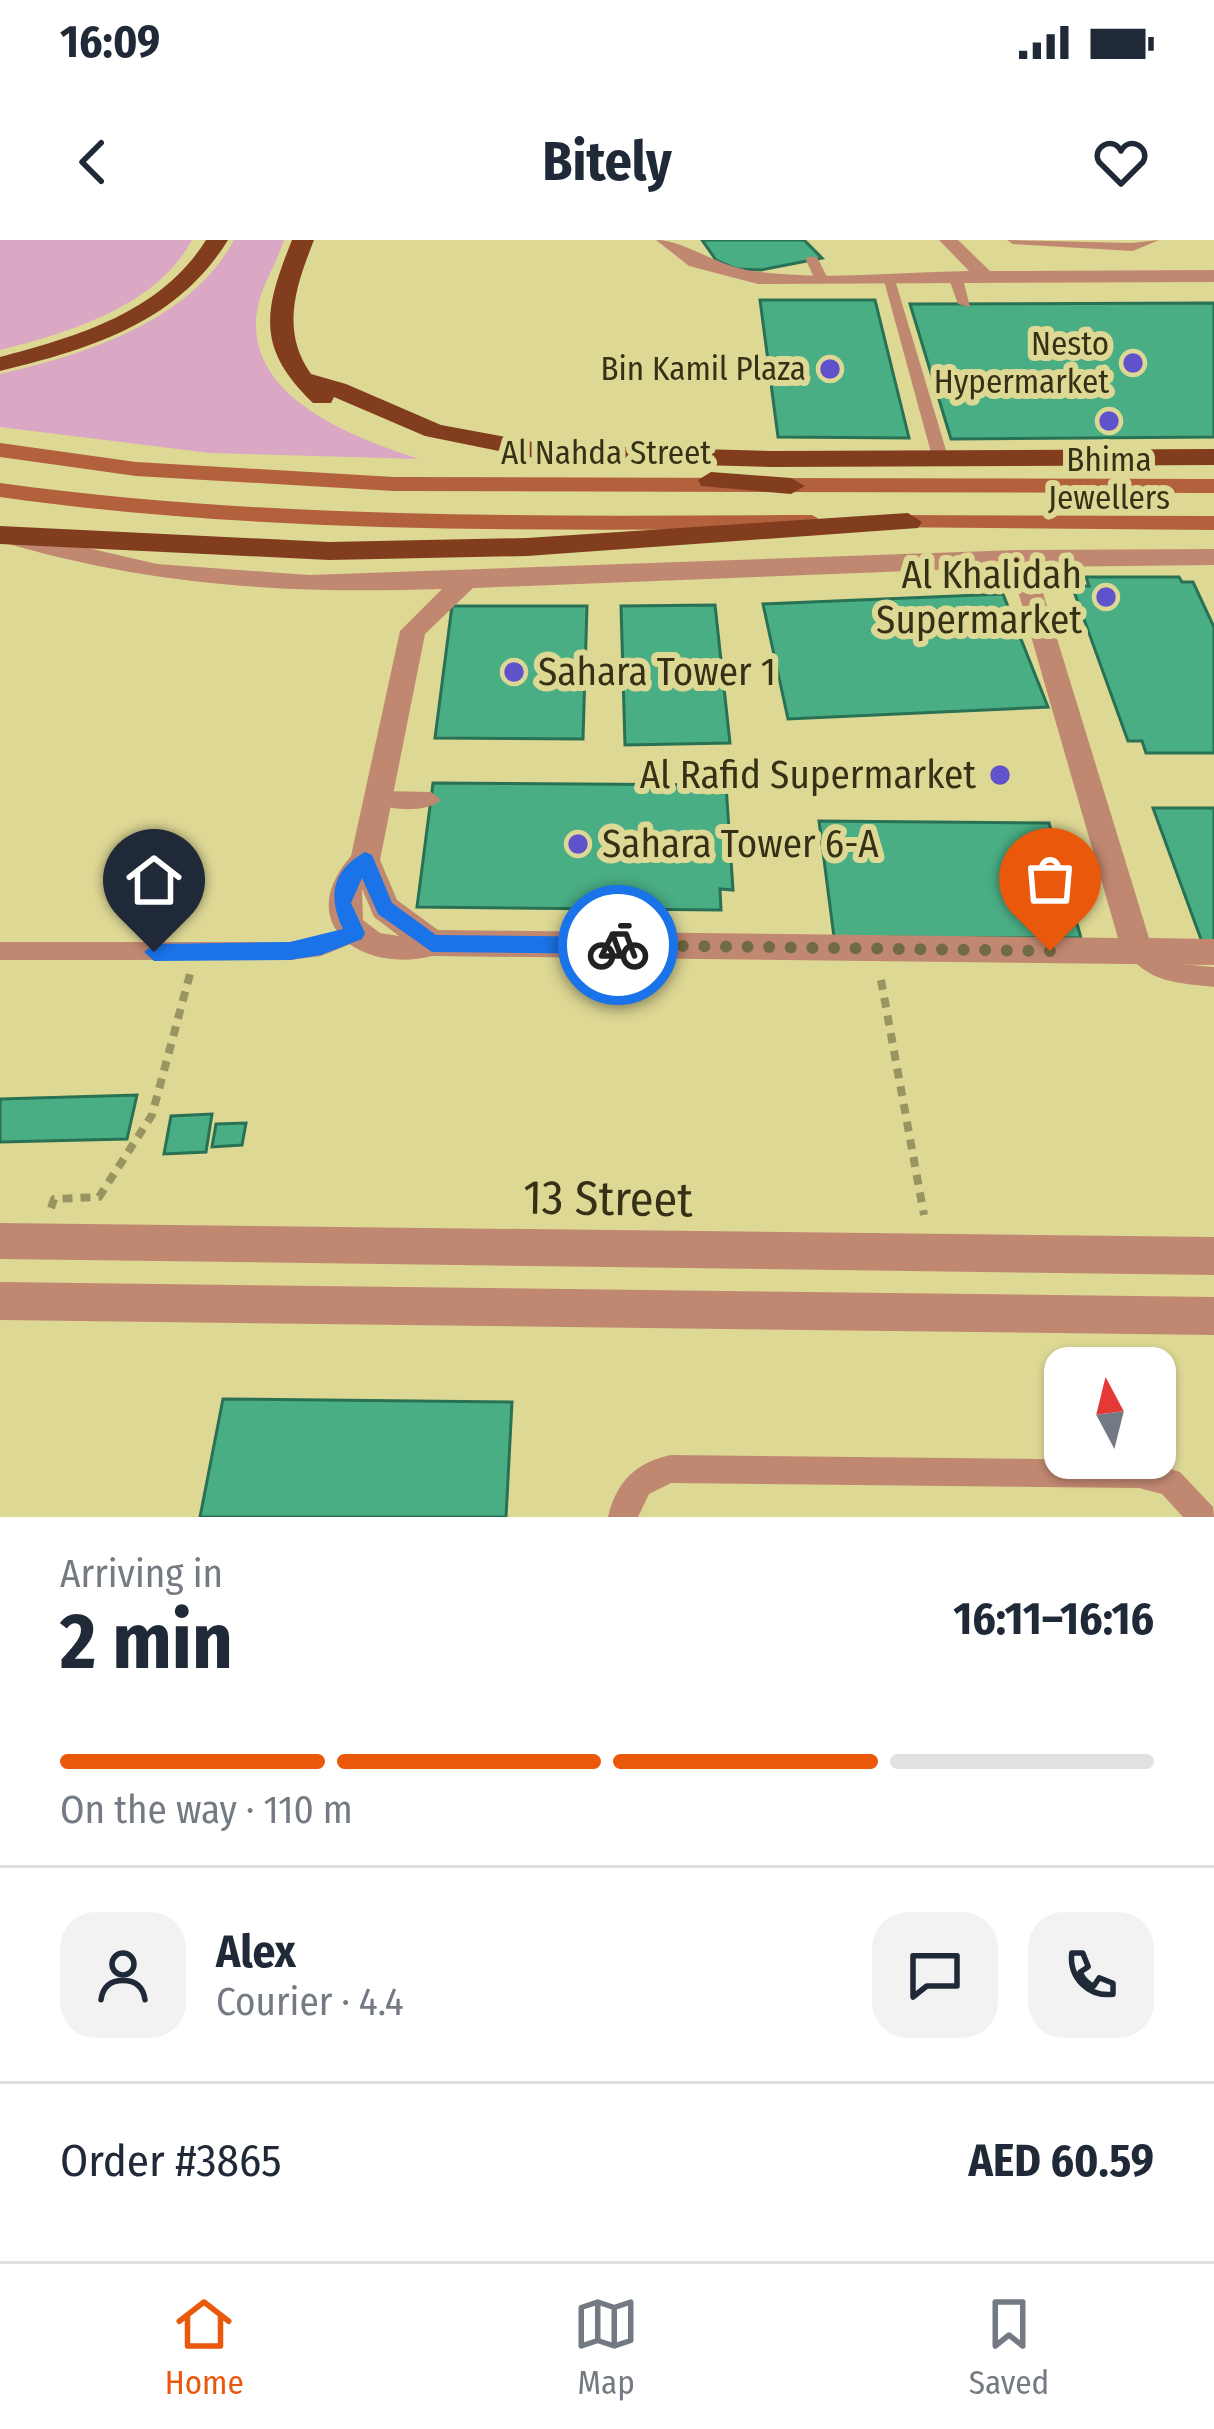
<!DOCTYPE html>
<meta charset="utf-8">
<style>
body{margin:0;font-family:"Fira Sans Condensed",sans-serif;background:#f2f2f3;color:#1f2937;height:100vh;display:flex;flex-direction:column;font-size:45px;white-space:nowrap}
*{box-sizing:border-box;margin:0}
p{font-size:39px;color:#747a83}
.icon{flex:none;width:66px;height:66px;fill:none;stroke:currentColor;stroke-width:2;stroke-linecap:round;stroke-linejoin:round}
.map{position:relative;height:1277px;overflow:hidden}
.drawer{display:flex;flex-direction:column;background:#fff;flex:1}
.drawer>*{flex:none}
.needle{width:78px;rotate:353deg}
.fabs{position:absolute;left:1044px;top:1107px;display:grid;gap:24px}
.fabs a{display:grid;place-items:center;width:132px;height:132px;border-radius:24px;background:#fff;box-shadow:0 3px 9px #0004;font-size:60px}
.pin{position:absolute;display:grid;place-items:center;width:102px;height:102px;color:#fff;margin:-123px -51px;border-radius:50% 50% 50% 0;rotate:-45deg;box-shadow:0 0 12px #0007}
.pin .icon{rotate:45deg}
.courier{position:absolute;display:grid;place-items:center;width:120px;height:120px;margin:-60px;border:9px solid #1a73e8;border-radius:50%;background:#fff;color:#222;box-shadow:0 3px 15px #0007}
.overview em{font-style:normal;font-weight:700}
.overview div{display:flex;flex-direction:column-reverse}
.overview{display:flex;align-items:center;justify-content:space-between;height:204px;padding:0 60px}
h1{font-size:78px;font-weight:700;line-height:90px}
.bar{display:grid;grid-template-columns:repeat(4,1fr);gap:18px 12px;align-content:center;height:144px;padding:0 60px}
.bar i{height:15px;border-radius:9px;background:#e0e1e3}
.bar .current{background:#ea580c}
.bar p{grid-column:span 4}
.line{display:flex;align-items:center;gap:30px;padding:0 60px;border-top:3px solid #e0e1e3}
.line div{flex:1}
.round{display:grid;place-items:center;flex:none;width:126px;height:126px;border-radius:36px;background:#f2f2f3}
.status{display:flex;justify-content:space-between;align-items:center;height:84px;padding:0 60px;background:#fff;direction:ltr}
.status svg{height:33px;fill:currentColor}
header{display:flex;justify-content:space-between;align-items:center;height:156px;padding:0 60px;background:#fff;font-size:54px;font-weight:700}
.tab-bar{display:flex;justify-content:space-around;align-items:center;height:168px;border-top:3px solid #e0e1e3;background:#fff;font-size:33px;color:#747a83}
.tab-bar a{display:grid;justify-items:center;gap:6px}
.tab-bar .current{color:#ea580c}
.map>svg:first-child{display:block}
.green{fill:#daa7c4}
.building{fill:#4aae85;stroke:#287154;stroke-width:3}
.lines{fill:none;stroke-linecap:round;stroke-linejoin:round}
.path{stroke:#999461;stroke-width:8;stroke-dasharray:10 8;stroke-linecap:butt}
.service{fill:#c18871;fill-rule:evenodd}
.minor{fill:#c18871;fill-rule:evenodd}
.secondary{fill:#b3613d;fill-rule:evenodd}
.motorway{fill:#813d1e;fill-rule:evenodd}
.route{fill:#1a73e8}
.done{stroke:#706b42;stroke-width:12;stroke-dasharray:0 21.6}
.poi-dot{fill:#6052ca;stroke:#ded895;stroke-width:4.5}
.labels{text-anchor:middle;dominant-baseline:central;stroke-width:12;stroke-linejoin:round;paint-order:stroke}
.far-poi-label{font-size:33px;fill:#343116;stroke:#ded895;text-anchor:end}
.far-street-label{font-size:33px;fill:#343116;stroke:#ded895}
.poi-label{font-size:39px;fill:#343116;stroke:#ded895;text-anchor:end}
.near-street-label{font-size:48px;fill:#343116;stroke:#ded895}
</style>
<div class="status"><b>16:09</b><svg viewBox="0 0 49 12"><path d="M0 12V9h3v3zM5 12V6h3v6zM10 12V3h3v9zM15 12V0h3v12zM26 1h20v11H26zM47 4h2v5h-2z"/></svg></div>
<header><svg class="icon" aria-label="back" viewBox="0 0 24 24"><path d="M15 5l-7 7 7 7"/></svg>Bitely<svg class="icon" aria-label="heart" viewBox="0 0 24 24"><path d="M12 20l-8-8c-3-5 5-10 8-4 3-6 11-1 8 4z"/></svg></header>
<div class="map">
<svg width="1214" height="1277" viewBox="0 0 1214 1277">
<rect width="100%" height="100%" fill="#ded895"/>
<path class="green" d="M0 0H192C157 66 68 93 0 110Z
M234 0H284C277 24 261 45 257 71 244 158 355 198 419 219L210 213 0 187V134C84 115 191 81 234 0Z"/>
<path class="building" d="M702 0H804L822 18 761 30 736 29 716 20Z
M760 60H875L909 198 778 197Z
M1214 63V197L951 199 910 64Z
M1086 337H1179L1182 342H1193L1214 387V513H1146L1142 501H1128L1072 346H1089Z
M1003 354 1048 467 788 479 763 364Z
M715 365 730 503 625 505 621 366Z
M452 366H587L583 499 435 498Z
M433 543 726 545 733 650 720 649 721 670 417 667Z
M1153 568H1214V702H1202Z
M819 581 1049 583 1081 698 834 697Z
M137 855 127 899 0 902V859Z
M212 874 206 912 164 914 171 876Z
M246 883 242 905 212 907 216 884Z
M223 1159 512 1162 506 1277H200Z"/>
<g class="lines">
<path class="path" d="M881 740 924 975
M51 968 54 959 99 957 152 875 190 734"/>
<path class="service" d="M1007 0 1132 3 1159 0 1133 11 1013 4Z
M807 17H817L828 39 826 42H816L806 20Z
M956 35 963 39 970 67 958 64 949 39Z
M883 37 895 40 949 220 946 223 941 225 933 220Z
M381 551 431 552 441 560C427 573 385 572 371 559Z
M355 684 363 687 366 693 363 699 321 716 290 720H0V702H290L319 698Z
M1138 703 1169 723 1214 727V747C1179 743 1148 743 1127 712L1130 705Z
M671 1215 1139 1220 1180 1232 1213 1267 1214 1277H1183L1162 1254 1139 1248 671 1243 649 1254 638 1277H608C617 1241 635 1223 671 1215Z"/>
<path class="minor" d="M656 0C685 0 716 26 752 31 819 41 900 32 969 31L939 0H958L990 31 1214 30V42L758 44 689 26Z
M10 290 157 324 309 335 1020 310 1214 309V325L1035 327 1149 698 1214 699V725L432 716C361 734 292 684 351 616L400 391 442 349C287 354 151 346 2 302V292ZM1011 327 1118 698 438 690 397 660 380 620 425 394 473 348ZM362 649 374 677 399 696 380 693 363 680Z
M0 983 1214 997V1035L0 1019Z
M0 1042 1214 1057V1095L0 1080Z"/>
<path class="secondary" d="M0 203 136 222 394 237 1214 239V253L394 251 136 236 0 217Z
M0 243C270 280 540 276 812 275L824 282 812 289C540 290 270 295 0 257Z
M884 275 1214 276V290L876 287V277Z"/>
<path class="motorway" d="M206 0H228C177 83 90 109 0 131V117C79 96 161 72 206 0Z
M292 0H314C296 46 280 90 311 134L346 144 441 185 549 205 772 211 1214 209V225L772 227 549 221 425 196 334 157 331 163H313C255 107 264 70 292 0Z
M711 232 791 238 805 246 791 254 701 246 698 240Z
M908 273 922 282 918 288 527 316 329 320 0 304V286L329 302 527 298Z"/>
</g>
<path class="route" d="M365 612 372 615 392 663 436 695 618 697 628 705 618 714 432 712 378 674 362 638 351 663 365 693 362 699 321 715 290 720 154 721 144 712 154 704 290 702 343 689C328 657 331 631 365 612Z"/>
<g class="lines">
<path class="done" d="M618 705 1050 711"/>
</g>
<g class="poi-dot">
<circle cx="1133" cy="123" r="12"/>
<circle cx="830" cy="129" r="12"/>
<circle cx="1109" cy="181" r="12"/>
<circle cx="1106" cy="357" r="12"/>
<circle cx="514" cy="432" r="12"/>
<circle cx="1000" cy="535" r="12"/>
<circle cx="578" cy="604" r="12"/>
</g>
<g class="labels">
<g class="far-poi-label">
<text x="1109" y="104">Nesto<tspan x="1109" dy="38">Hypermarket</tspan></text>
<text x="806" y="129">Bin Kamil Plaza</text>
<text x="1109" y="220" text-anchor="middle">Bhima<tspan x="1109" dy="38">Jewellers</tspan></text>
</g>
<g class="far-street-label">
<text x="606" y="213">Al Nahda Street</text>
</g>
<g class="poi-label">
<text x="1082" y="335">Al Khalidah<tspan x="1082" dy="45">Supermarket</tspan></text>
<text x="538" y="432" text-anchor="start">Sahara Tower 1</text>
<text x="976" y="535">Al Rafid Supermarket</text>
<text x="602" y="604" text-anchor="start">Sahara Tower 6-A</text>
</g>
<g class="near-street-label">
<text transform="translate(608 959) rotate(1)">13 Street</text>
</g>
</g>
</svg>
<div class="fabs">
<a><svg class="needle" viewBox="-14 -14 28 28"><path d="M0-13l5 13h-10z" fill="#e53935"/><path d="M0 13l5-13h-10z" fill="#747a83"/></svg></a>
</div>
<div class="pin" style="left:1050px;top:711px;background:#ea580c"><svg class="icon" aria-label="bag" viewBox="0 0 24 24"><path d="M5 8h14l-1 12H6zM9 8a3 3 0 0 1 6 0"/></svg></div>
<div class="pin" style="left:154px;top:712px;background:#1f2937"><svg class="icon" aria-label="home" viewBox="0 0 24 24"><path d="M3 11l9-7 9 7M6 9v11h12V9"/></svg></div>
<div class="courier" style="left:618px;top:705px"><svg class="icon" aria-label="bike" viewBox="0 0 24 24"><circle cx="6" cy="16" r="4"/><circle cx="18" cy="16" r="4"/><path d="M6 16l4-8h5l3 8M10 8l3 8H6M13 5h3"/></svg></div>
</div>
<section class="drawer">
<div class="overview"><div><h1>2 min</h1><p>Arriving in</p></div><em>16:11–16:16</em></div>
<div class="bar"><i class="current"></i><i class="current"></i><i class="current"></i><i></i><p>On the way · 110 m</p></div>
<div class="line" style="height:216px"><a class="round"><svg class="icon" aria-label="person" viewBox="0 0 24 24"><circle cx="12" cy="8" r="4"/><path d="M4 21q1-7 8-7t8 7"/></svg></a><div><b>Alex</b><p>Courier · 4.4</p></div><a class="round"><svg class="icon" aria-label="chat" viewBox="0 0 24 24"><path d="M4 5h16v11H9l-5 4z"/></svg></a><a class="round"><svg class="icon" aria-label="phone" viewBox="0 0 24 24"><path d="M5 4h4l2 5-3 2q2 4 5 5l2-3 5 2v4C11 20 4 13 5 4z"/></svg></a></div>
<div class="line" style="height:156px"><div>Order #3865</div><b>AED 60.59</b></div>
</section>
<nav class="tab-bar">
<a class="current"><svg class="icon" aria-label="home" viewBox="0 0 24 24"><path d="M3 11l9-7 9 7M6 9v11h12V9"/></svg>Home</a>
<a><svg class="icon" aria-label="map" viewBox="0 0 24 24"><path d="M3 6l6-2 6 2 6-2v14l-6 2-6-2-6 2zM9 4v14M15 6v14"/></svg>Map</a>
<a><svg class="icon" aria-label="saved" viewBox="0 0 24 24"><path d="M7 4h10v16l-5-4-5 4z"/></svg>Saved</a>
</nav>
